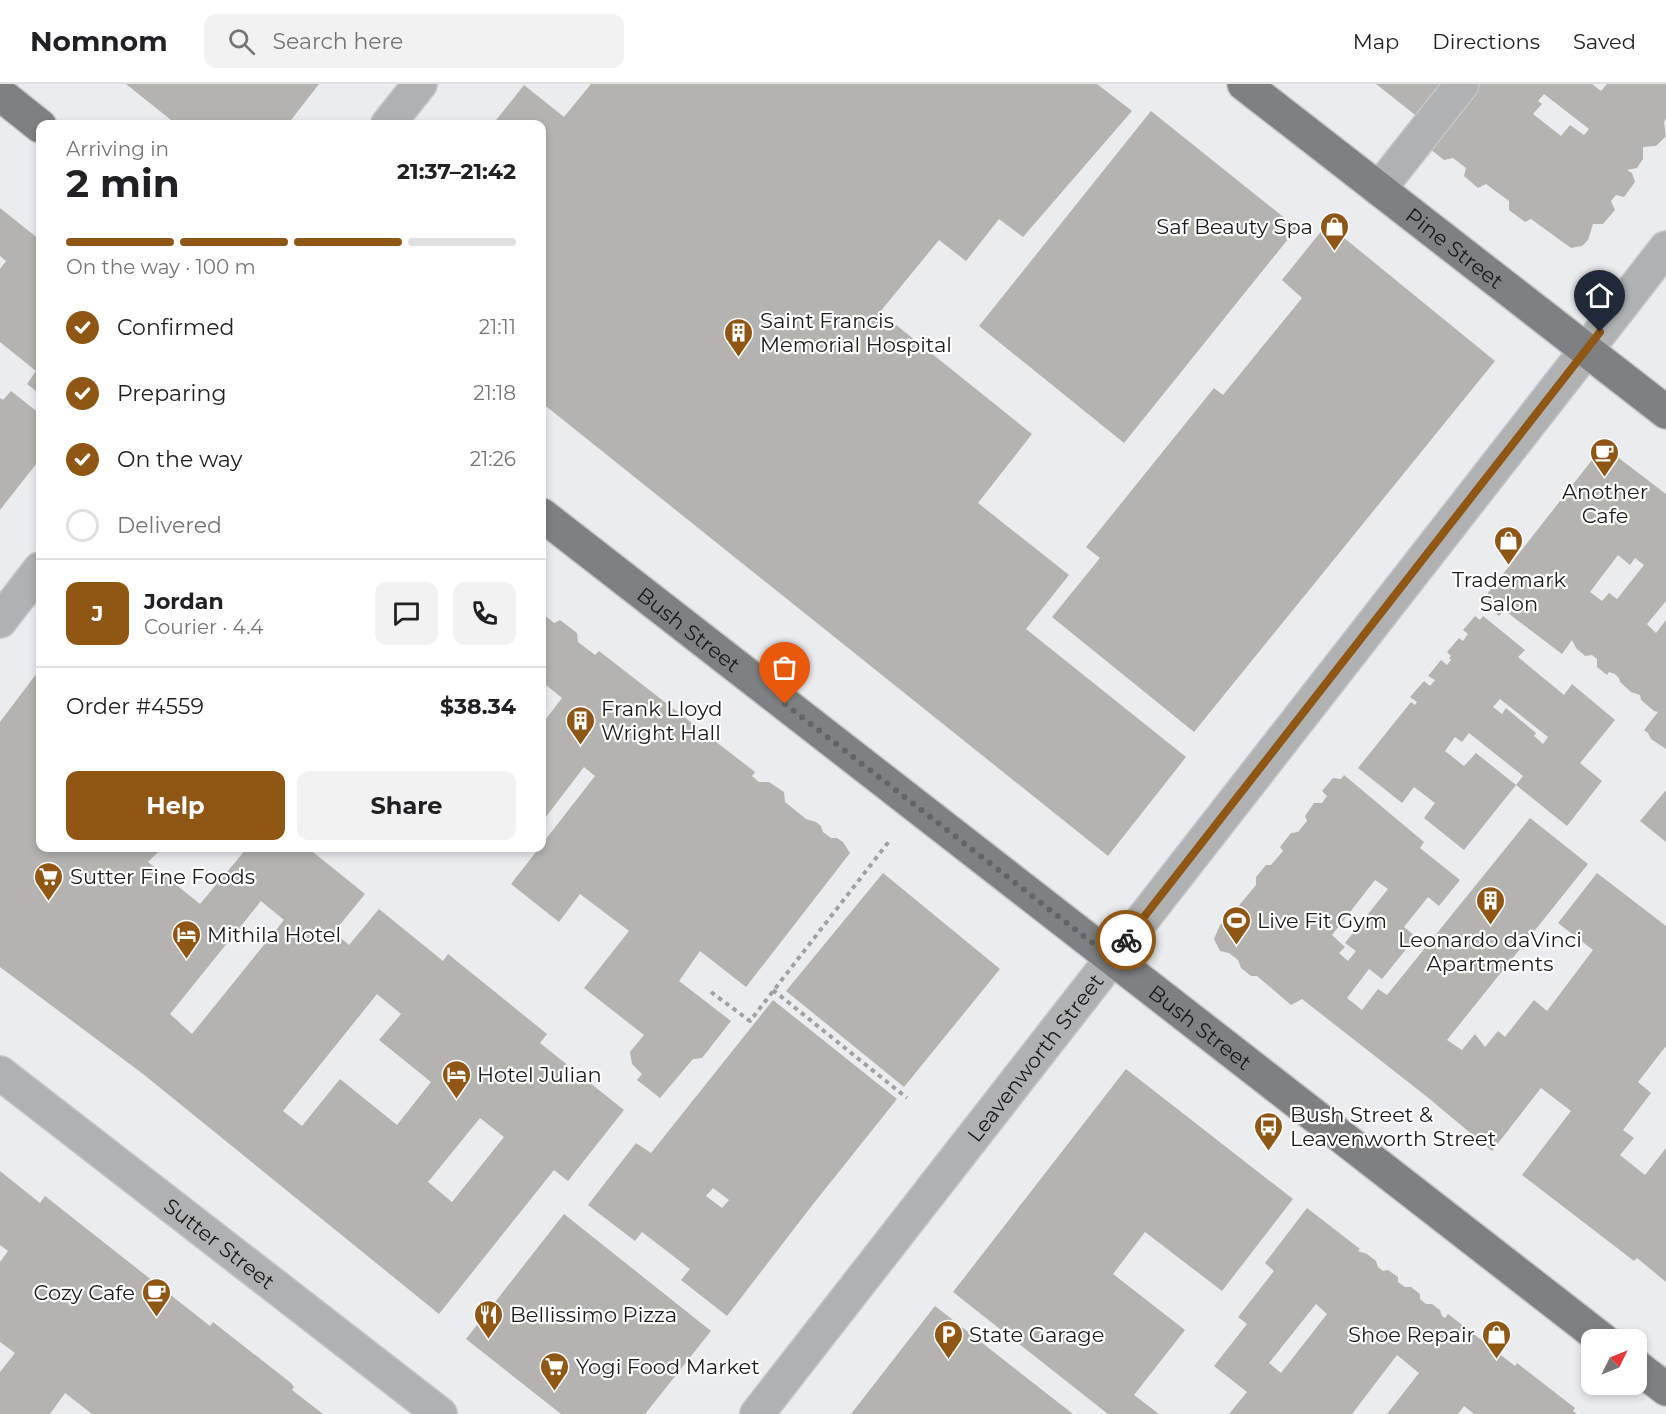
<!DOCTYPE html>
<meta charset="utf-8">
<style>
body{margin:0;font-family:Montserrat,sans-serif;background:#f2f2f2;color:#202124;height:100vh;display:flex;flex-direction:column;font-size:22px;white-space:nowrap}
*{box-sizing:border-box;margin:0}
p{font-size:20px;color:#757577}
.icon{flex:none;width:33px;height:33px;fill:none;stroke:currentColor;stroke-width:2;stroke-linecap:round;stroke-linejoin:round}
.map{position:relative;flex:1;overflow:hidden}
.sheet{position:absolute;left:36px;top:36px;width:510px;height:732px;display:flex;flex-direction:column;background:#fff;border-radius:12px;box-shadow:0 3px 9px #0003}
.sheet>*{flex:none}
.needle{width:39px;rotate:47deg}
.fabs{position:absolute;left:1581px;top:1245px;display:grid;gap:12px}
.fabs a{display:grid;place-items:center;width:66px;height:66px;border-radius:12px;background:#fff;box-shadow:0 3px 9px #0003;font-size:30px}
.pin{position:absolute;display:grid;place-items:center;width:51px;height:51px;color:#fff;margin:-62px -26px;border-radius:50% 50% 50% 0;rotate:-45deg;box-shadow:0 0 6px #0007}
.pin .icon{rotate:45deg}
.courier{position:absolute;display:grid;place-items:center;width:60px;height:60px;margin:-30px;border:4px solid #905613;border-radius:50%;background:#fff;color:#222;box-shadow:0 2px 8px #0007}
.overview em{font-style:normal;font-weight:700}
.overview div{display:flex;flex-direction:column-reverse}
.overview{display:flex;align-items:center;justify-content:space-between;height:102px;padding:0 30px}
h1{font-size:39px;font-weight:700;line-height:45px}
.bar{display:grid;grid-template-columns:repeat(4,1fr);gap:9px 6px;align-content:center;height:72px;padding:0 30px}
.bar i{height:8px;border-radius:4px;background:#e0e0e0}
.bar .current{background:#905613}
.bar p{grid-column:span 4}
.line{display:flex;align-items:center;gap:15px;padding:0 30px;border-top:2px solid #e0e0e0}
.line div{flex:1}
.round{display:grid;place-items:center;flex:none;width:63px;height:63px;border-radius:12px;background:#f2f2f2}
ol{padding:0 30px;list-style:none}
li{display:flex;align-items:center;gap:18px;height:66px}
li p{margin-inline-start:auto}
li .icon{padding:6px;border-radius:50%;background:#905613;color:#fff;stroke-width:4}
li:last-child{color:#757577}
li i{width:33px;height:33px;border:3px solid #e0e0e0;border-radius:50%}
.cta{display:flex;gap:12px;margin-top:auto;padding:12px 30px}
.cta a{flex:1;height:69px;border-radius:12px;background:#905613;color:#fff;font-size:24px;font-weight:700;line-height:69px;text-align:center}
.cta a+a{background:#f2f2f2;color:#202124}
header{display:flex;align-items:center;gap:36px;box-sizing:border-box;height:84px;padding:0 30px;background:#fff;border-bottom:2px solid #e0e0e0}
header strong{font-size:28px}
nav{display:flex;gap:33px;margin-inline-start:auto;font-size:21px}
.search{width:420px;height:54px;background:#f2f2f2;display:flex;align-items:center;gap:15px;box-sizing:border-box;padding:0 21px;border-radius:12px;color:#757577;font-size:22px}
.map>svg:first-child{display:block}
.building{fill:#b5b3b0;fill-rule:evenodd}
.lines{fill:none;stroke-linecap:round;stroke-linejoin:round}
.minor-casing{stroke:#c5c6c9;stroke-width:36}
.major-casing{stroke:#c5c6c9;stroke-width:36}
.path{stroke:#a0a1a4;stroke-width:4;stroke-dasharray:4.5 4.5;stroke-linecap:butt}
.minor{stroke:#b0b1b2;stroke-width:33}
.major{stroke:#7e8082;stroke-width:33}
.done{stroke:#636466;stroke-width:6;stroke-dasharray:0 10.8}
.route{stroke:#905613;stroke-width:8}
.labels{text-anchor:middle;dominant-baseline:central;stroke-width:4.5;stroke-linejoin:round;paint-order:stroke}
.poi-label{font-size:21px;fill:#1b1b1c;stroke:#fff;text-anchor:start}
.street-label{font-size:21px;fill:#1b1b1c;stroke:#fff}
</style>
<header>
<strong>Nomnom</strong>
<div class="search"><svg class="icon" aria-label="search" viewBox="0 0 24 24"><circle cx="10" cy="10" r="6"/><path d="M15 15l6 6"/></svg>Search here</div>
<nav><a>Map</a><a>Directions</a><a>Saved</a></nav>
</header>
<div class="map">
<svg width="1666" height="1330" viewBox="0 0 1666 1330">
<rect width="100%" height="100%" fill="#eaecef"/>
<path class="building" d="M126 0H319L288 40H176Z
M591 0H1097L1132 27 1023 153 999 135 966 177 939 156 880 228 1032 350 978 419 1069 491 1026 545 1186 673 1108 772 542 319V40H493L524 1 564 33Z
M1376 0H1445L1419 34Z
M1472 0H1592L1601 7 1607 0H1666V35L1664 38 1666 52 1656 62 1643 63V75L1637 84 1627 86 1632 89 1635 98 1624 113 1616 111 1611 117 1615 126 1603 140H1593L1588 156 1582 162 1571 164 1531 135 1525 138 1509 126V117L1486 100 1478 104 1464 92 1466 84 1453 74 1444 76 1430 65ZM1544 10 1589 45 1584 51 1570 41 1561 52 1533 30 1542 20 1538 17Z
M1151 27 1297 144 1124 359 979 242Z
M0 124 40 156V310L27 300 36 287 0 258V185L6 177 0 172Z
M1327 140 1495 277 1194 648 1052 533 1100 474 1086 463 1214 304 1223 311 1302 214 1282 196Z
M11 307 40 330V375L0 426V314L3 316Z
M1603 362 1666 410V517L1647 540 1656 549 1666 536V665L1651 655 1648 649 1644 646 1658 628 1654 627 1641 616 1640 611 1631 608 1620 598 1619 594 1615 590 1609 588 1607 591 1597 583V575L1592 571 1585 572 1576 564 1572 556 1562 570 1504 526 1499 532 1481 518ZM1618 471 1630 481 1635 474 1644 481 1617 515 1609 509 1602 517 1590 508Z
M542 529 554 539 560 536 577 549 578 558 595 571 599 567 755 688 752 692 759 698H769L784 708 785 718 806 735 816 738 821 742 823 748 831 754H837L843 758 850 769 746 903 700 867 679 897 731 937 702 974 693 975 660 1014 637 996 642 990 632 980 630 968 644 951 584 904 629 847 580 810 559 838 511 800 539 764H542V760L595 692 584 683 542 738V640L562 614 546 601 542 606Z
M1475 532 1480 536 1483 532 1525 566 1518 573 1564 611 1572 600 1615 636 1580 679 1602 697 1567 742 1516 701 1523 692 1469 649 1462 658 1455 653 1445 667 1464 682 1476 669 1516 701 1464 766 1424 734 1435 719 1414 703 1402 719 1358 684 1411 618 1415 621 1417 618 1410 613 1424 597 1430 602 1435 596 1428 592 1441 576 1447 581 1451 576 1449 574 1451 572 1447 568 1459 554 1463 557 1468 550 1463 546ZM1500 615 1548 653 1543 660 1534 652 1536 649 1506 624 1502 630 1493 623Z
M40 585V764H162L148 778 200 820 247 764H308L365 810 334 848 349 861 379 825 443 877 448 870 547 950 540 959 624 1026 568 1097 554 1086 439 1230 143 990 0 883V638ZM261 817 284 836 192 950 170 930ZM377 910 401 930 379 956 431 998 397 1041 340 995 302 1042 283 1027ZM480 1034 504 1053 452 1118 428 1098Z
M1344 691 1424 758 1420 764 1460 796 1439 822 1428 813 1404 843 1416 853 1382 895 1369 885 1347 914 1362 926 1378 905 1387 911 1530 734 1588 780 1447 956 1462 966 1475 950 1485 963 1498 947 1505 953 1534 916 1547 927 1593 866 1558 839 1597 789 1666 842V962L1638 998 1651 1009 1623 1046 1634 1054 1620 1071 1645 1091 1666 1064V1198L1637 1174 1634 1177 1522 1091 1571 1027 1541 1004 1492 1067 1426 1012 1302 915 1291 921 1257 892H1251L1241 884 1238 876 1229 869 1220 867 1214 855 1220 841 1226 837 1256 801V793L1266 781H1271L1283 767 1280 763 1291 749 1298 748 1307 737 1305 732 1314 719H1322L1327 712 1322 707 1333 694 1341 695ZM1375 796 1388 805 1345 859 1356 867 1348 877 1339 869 1345 863 1332 851Z
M1666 706V758L1640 737Z
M883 789 1000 885 904 1003 786 907Z
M773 916 897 1015 810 1124 727 1232 681 1196 690 1185 642 1148 635 1157 588 1121 636 1059 651 1069ZM713 1104 729 1116 722 1124 706 1112Z
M1126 985 1293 1115 1222 1207 1145 1148 1113 1190 1185 1246 1134 1311 1159 1330H1108L953 1208Z
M0 1087 40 1119 45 1112 210 1242 213 1238 291 1299 294 1303 292 1306 323 1330H92L65 1309 50 1330H0V1288L15 1269 0 1258V1178L8 1167 0 1161Z
M1307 1124 1360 1165 1358 1167 1367 1170 1376 1177 1378 1183 1383 1187 1388 1186 1398 1193V1198L1405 1203H1411L1420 1210V1215L1426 1220H1432L1440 1226 1442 1232 1445 1234 1448 1230 1515 1282 1517 1279 1575 1324 1573 1327 1577 1330H1474L1464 1322 1458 1330H1387L1419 1289 1397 1271 1352 1330H1229L1247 1308 1214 1282 1247 1240 1238 1233 1274 1187 1265 1179ZM1316 1220 1327 1230 1281 1289 1269 1279Z
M564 1130 711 1247 645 1330H561L466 1255Z
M935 1222 1073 1330H851Z"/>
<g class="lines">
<defs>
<g id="minor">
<path d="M388 40 420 0"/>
<path d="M1379 105 1462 0"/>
<path d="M0 537 40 485"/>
<path id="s1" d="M0 989 440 1330"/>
<path id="s2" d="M757 1330 1666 164"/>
</g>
<g id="major">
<path id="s3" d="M1244 0 1666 328"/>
<path d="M0 10 40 42"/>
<path id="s4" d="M542 431 1603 1256"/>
<path d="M1636 1282 1666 1305"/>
</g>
</defs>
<use href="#minor" class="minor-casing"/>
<use href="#major" class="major-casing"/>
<path class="path" d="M773 906 907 1014
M711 908 750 937 890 756"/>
<use href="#minor" class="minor"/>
<use href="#major" class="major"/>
</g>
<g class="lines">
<path class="done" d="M785 620 1112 874 1126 856"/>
<path class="route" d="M1126 856 1600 248"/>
</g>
<defs>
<symbol id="shop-pin" viewBox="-11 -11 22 30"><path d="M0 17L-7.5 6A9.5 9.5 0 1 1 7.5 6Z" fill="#905613" stroke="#fff"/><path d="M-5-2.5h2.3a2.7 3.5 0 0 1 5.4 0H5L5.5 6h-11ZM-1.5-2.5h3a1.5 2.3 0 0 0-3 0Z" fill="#fff"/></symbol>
<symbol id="building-pin" viewBox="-11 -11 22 30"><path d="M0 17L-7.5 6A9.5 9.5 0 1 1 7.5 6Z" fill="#905613" stroke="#fff"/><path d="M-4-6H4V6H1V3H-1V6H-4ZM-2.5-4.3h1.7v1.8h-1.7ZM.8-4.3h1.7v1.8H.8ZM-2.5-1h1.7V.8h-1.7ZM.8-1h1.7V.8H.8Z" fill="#fff"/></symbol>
<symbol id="cafe-pin" viewBox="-11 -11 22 30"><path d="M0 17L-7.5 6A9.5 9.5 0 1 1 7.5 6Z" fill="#905613" stroke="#fff"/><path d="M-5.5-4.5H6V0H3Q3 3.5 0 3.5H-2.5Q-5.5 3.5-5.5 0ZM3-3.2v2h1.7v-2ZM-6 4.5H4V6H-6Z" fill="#fff"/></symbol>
<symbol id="supermarket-pin" viewBox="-11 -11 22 30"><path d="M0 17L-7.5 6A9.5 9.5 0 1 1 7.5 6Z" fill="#905613" stroke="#fff"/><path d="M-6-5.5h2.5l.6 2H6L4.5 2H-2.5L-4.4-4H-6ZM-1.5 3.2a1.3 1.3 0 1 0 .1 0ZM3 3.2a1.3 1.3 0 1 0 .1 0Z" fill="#fff"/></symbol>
<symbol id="stadium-pin" viewBox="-11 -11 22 30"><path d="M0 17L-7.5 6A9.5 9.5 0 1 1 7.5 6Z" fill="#905613" stroke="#fff"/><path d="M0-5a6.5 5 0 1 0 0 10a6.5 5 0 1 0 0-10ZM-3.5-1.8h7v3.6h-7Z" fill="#fff"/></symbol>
<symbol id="hotel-pin" viewBox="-11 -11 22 30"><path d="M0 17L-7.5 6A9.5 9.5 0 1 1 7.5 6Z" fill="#905613" stroke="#fff"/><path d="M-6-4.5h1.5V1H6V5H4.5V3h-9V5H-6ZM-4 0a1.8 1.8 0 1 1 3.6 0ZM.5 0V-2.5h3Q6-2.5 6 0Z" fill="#fff"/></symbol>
<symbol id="bus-pin" viewBox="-11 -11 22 30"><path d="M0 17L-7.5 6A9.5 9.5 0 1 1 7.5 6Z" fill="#905613" stroke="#fff"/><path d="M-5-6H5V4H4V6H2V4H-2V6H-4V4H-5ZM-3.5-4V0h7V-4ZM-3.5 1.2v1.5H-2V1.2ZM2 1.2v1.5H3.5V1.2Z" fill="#fff"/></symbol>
<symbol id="restaurant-pin" viewBox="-11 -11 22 30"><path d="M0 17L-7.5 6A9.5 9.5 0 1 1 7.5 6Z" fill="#905613" stroke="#fff"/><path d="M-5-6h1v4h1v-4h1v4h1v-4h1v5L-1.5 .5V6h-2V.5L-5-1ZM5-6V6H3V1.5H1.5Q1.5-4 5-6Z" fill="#fff"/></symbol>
<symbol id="parking-pin" viewBox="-11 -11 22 30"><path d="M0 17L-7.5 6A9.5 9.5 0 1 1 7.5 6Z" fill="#905613" stroke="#fff"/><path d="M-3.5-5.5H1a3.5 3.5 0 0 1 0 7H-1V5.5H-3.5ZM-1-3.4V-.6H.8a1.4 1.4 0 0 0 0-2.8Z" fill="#fff"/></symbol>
</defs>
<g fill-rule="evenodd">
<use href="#shop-pin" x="1318" y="126" width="33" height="45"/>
<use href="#building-pin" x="722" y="232" width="33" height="45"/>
<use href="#cafe-pin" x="1588" y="352" width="33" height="45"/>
<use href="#shop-pin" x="1492" y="440" width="33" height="45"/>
<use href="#building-pin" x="564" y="620" width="33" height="45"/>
<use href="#supermarket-pin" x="32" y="776" width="33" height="45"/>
<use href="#building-pin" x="1474" y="800" width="33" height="45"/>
<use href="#stadium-pin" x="1220" y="820" width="33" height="45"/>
<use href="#hotel-pin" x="170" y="834" width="33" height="45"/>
<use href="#hotel-pin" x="440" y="974" width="33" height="45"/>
<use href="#bus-pin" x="1252" y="1026" width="33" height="45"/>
<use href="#cafe-pin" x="140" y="1192" width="33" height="45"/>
<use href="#restaurant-pin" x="472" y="1214" width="33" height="45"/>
<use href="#parking-pin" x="932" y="1234" width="33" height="45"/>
<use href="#shop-pin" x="1480" y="1234" width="33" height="45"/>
<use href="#supermarket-pin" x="538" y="1266" width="33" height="45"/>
</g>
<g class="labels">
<g class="poi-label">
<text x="1313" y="142" text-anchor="end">Saf Beauty Spa</text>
<text x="760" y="236">Saint Francis<tspan x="760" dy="24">Memorial Hospital</tspan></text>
<text x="1605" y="407" text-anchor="middle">Another<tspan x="1605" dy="24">Cafe</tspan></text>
<text x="1509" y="495" text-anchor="middle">Trademark<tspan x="1509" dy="24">Salon</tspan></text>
<text x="601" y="624">Frank Lloyd<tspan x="601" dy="24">Wright Hall</tspan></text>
<text x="70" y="792">Sutter Fine Foods</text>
<text x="1257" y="836">Live Fit Gym</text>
<text x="207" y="850">Mithila Hotel</text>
<text x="1490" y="855" text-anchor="middle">Leonardo daVinci<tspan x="1490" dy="24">Apartments</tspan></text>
<text x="477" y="990">Hotel Julian</text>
<text x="1290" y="1030">Bush Street &amp;<tspan x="1290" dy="24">Leavenworth Street</tspan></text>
<text x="135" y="1208" text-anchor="end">Cozy Cafe</text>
<text x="510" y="1230">Bellissimo Pizza</text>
<text x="969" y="1250">State Garage</text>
<text x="1475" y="1250" text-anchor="end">Shoe Repair</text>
<text x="576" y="1282">Yogi Food Market</text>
</g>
<g class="street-label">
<text stroke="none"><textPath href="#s3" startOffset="267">Pine Street</textPath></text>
<text stroke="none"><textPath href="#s4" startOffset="186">Bush Street</textPath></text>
<text stroke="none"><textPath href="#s4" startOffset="834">Bush Street</textPath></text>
<text stroke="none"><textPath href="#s2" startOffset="452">Leavenworth Street</textPath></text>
<text stroke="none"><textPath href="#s1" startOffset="278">Sutter Street</textPath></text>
</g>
</g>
</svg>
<div class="fabs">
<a><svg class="needle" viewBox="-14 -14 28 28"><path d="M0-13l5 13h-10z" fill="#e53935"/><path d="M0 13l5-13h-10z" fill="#757577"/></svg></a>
</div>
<div class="pin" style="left:785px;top:620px;background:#ea580c"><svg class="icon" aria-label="bag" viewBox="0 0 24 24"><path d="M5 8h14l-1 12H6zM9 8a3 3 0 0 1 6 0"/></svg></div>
<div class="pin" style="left:1600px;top:248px;background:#1f2937"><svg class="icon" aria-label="home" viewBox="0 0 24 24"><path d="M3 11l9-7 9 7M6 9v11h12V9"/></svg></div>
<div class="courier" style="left:1126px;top:856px"><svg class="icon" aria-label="bike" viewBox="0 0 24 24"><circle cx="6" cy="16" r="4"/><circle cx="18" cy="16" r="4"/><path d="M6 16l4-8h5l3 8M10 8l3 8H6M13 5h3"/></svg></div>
<section class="sheet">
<div class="overview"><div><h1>2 min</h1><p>Arriving in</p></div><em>21:37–21:42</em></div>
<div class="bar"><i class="current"></i><i class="current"></i><i class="current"></i><i></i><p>On the way · 100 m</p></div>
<ol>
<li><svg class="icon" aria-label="check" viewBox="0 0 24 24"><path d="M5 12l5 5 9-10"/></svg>Confirmed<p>21:11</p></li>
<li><svg class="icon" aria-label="check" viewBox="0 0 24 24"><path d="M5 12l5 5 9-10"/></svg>Preparing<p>21:18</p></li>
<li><svg class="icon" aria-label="check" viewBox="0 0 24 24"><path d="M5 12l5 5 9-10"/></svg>On the way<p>21:26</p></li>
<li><i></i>Delivered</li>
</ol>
<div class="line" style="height:108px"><b class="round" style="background:#905613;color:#fff">J</b><div><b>Jordan</b><p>Courier · 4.4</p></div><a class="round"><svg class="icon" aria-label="chat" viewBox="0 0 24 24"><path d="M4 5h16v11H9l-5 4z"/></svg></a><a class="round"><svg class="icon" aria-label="phone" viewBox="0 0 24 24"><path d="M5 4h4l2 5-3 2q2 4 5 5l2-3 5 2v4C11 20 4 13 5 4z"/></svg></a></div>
<div class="line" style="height:78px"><div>Order #4559</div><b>$38.34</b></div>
<div class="cta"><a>Help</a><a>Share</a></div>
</section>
</div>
